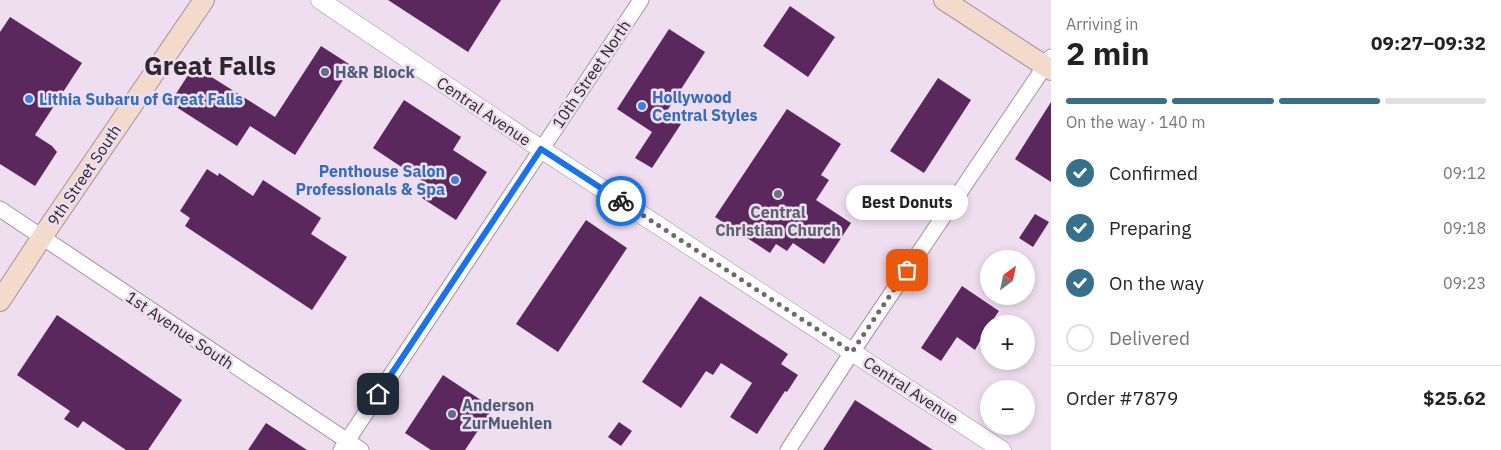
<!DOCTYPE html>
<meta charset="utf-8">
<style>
body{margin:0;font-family:"IBM Plex Sans",sans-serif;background:#f2f2f2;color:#222;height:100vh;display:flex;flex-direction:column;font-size:19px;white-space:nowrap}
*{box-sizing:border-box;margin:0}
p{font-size:16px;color:#767676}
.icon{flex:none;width:28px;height:28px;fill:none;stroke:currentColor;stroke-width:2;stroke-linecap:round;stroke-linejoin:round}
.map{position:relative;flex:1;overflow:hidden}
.details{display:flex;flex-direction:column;background:#fff;width:450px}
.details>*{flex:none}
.needle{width:32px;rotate:33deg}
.buttons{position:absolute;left:980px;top:250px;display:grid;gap:10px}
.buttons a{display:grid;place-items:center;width:55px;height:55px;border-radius:50%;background:#fff;box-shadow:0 2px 8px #0003;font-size:25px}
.pin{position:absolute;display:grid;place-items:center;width:42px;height:42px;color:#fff;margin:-21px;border-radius:10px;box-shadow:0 2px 8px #0006}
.courier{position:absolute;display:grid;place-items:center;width:50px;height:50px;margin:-25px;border:4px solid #1a73e8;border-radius:50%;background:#fff;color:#222;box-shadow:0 1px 6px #0007}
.bubble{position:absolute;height:35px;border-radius:18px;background:#fff;box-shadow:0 2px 8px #0003;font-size:16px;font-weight:800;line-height:35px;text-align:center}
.overview em{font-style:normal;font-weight:800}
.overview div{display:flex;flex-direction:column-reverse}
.overview{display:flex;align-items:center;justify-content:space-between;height:85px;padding:0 15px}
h1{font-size:32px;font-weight:800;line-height:38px}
.bar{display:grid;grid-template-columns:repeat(4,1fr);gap:8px 5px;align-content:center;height:60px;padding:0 15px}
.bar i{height:6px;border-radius:4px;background:#e0e0e0}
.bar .active{background:#386f8a}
.bar p{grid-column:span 4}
.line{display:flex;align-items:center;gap:12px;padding:0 15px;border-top:1px solid #e0e0e0}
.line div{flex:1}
ol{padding:0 15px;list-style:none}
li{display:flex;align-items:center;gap:15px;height:55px}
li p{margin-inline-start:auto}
li .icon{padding:5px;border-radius:50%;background:#386f8a;color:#fff;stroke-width:4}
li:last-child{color:#767676}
li i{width:28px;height:28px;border:2px solid #e0e0e0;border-radius:50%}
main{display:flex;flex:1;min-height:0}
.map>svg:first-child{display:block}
.building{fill:#5b285d}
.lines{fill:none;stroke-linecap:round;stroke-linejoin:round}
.minor-casing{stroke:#a292a2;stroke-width:17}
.tertiary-casing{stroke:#a292a2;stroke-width:19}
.secondary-casing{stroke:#a292a2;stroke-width:22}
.minor{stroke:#fff;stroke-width:15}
.tertiary{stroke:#fff;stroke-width:18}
.secondary{stroke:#f4daca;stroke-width:20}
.done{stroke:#716771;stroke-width:5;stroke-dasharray:0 9}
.route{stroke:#1a73e8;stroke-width:6}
.service-dot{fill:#5c6f8a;stroke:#efdeef;stroke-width:2}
.shop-dot{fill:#3f7fe0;stroke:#efdeef;stroke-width:2}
.worship-dot{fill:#6b7280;stroke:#efdeef;stroke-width:2}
.labels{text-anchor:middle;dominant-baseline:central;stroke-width:5;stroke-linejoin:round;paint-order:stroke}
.service-label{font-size:16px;font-weight:bold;fill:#4e5e75;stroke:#efdeef;text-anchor:start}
.street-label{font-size:16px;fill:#2d272d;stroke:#efdeef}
.shop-label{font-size:16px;font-weight:bold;fill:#366cbe;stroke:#efdeef;text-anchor:start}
.worship-label{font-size:16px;font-weight:bold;fill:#5b616d;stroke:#efdeef}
.town-label{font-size:26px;font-weight:bold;fill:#2d272d;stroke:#efdeef}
</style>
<main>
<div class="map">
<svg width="1051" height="450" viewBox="0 0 1051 450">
<rect width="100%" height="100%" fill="#efdeef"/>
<path class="building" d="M388 0H501L468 52Z
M790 6 835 37 808 77 763 46Z
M10 17 82 63 35 135 52 146 57 152 35 186 0 164V32Z
M669 29 705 52 665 114 681 124 652 168 635 158 652 132 617 109Z
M321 46 352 66 295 155 250 126 237 146 170 103 194 66 275 117Z
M938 78 971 100 924 173 890 151Z
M404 100 461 137 453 150 487 172 456 220 422 198 430 186 373 148Z
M1051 102V182L1015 159Z
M787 109 841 144 821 175 829 180 816 200 851 223 824 264 793 243 787 251 776 244 770 253 715 217Z
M207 169 218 176 219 173 253 196 263 180 321 218 311 234 347 257 312 310 185 226 190 218 180 211Z
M1035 214 1049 222 1033 247 1019 238Z
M586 220 627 248 558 352 516 324Z
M962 286 999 311 990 324H989V347L980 341 975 350 957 337 941 361 921 348Z
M700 296 788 354 781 364 798 375 787 392 785 391 757 434 730 417 752 383 721 363 713 375 706 371 681 408 642 382Z
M57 315 182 400 148 450H126L83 421 78 428 64 419 70 411 17 375Z
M443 375 493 408 465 450H431L405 433Z
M855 400 933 450H823Z
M619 422 632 431 621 446 608 437Z
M266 423 307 450H248Z"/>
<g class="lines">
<defs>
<path id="minor" d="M0 209 361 450
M341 450 641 0
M788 450 852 352 1051 57"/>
<path id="tertiary" d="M320 0 541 149 1002 450"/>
<path id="secondary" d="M944 0 1051 70
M0 301 42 237 204 0"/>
</defs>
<use href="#minor" class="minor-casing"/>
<use href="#tertiary" class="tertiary-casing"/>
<use href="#secondary" class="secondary-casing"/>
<use href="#minor" class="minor"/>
<use href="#tertiary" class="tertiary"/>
<use href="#secondary" class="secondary"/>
</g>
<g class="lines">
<path class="done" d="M621 201 852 352 907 270"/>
<path class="route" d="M378 394 541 149 621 201"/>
</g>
<g class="service-dot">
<circle cx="325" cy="72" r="5"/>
<circle cx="452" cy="414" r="5"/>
</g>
<g class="shop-dot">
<circle cx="29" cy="99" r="5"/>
<circle cx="642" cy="106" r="5"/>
<circle cx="455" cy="180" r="5"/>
</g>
<circle class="worship-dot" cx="778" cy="194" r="5"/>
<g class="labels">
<g class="service-label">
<text x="335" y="72">H&amp;R Block</text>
<text x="462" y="405">Anderson<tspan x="462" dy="18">ZurMuehlen</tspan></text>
</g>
<g class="street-label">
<text transform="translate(591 74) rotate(-56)">10th Street North</text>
<text transform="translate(484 111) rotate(34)">Central Avenue</text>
<text transform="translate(84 175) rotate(-56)">9th Street South</text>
<text transform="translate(180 330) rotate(34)">1st Avenue South</text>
<text transform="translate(911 390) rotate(33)">Central Avenue</text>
</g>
<g class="shop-label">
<text x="652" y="97">Hollywood<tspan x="652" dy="18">Central Styles</tspan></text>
<text x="39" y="99">Lithia Subaru of Great Falls</text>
<text x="445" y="171" text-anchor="end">Penthouse Salon<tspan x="445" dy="18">Professionals &amp; Spa</tspan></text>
</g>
<g class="worship-label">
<text x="778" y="212">Central<tspan x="778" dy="18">Christian Church</tspan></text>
</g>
<g class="town-label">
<text x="210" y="65">Great Falls</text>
</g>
</g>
</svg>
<div class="buttons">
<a><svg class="needle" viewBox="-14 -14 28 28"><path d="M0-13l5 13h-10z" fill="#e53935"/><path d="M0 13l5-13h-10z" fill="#767676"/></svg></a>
<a>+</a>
<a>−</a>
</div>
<div class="pin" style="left:907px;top:270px;background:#ea580c"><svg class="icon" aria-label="bag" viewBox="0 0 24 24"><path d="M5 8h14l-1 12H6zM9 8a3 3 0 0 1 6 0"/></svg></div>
<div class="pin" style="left:378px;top:394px;background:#1f2937"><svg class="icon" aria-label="home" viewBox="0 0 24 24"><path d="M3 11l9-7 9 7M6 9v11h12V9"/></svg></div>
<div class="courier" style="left:621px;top:201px"><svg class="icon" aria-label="bike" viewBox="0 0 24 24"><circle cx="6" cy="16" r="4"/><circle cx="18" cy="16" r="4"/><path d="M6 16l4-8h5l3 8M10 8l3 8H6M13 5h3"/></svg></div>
<div class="bubble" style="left:846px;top:185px;width:122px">Best Donuts</div>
</div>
<section class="details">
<div class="overview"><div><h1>2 min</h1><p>Arriving in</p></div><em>09:27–09:32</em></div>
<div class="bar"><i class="active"></i><i class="active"></i><i class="active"></i><i></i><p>On the way · 140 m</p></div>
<ol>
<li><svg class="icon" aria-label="check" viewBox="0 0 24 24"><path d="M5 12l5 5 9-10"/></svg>Confirmed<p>09:12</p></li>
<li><svg class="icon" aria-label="check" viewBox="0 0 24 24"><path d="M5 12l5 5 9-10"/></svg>Preparing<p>09:18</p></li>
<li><svg class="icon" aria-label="check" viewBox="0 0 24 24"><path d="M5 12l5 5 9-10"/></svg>On the way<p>09:23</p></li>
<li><i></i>Delivered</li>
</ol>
<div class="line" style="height:65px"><div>Order #7879</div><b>$25.62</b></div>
</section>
</main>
